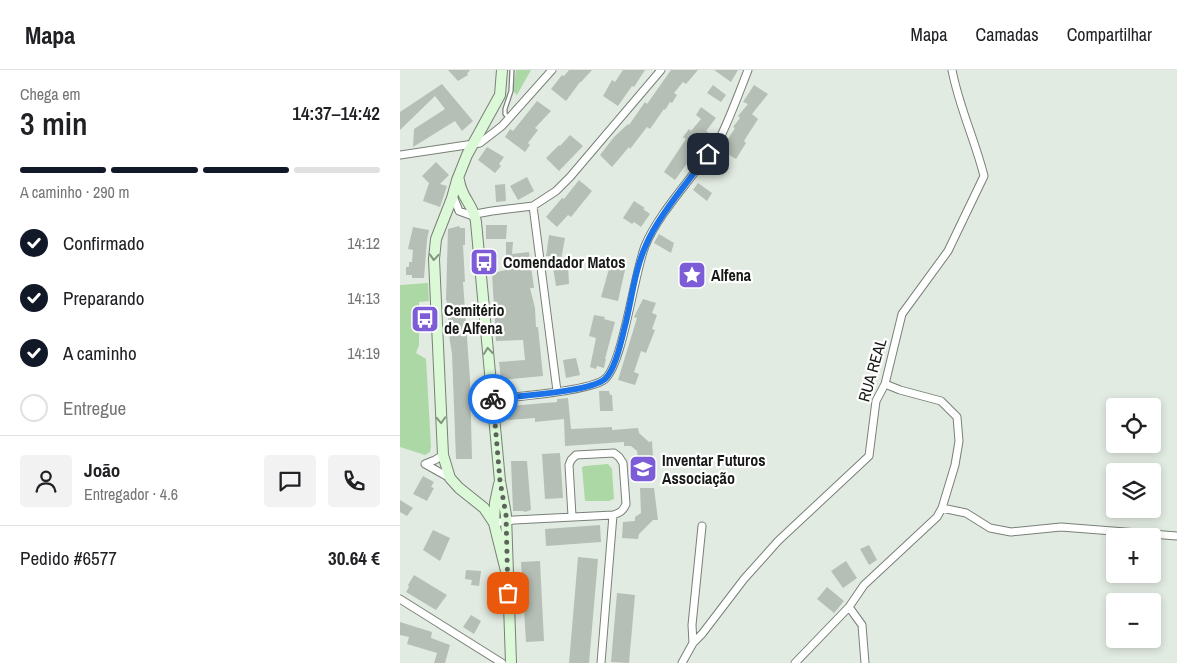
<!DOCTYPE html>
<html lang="pt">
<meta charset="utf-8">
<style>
body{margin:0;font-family:"Archivo Narrow",sans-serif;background:#f2f2f2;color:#202124;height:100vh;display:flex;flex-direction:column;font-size:19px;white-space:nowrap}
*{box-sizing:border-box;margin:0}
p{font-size:16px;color:#757577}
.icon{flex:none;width:28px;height:28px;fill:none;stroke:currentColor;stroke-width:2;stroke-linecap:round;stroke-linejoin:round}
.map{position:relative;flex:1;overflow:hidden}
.sheet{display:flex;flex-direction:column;background:#fff;width:400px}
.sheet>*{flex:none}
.fabs{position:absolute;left:706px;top:328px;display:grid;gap:10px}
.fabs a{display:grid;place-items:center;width:55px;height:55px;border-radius:5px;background:#fff;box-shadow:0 2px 8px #0003;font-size:25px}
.pin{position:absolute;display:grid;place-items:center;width:42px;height:42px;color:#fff;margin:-21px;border-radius:10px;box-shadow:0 2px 8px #0006}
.courier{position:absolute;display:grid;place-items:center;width:50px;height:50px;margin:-25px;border:4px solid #1a73e8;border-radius:50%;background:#fff;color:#222;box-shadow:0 1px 6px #0007}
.summary em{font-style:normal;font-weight:600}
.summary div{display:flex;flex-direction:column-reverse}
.summary{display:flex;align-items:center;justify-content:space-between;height:85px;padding:0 20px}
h1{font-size:32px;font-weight:600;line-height:38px}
.bar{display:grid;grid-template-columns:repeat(4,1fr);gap:8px 5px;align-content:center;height:60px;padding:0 20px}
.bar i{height:6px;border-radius:4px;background:#e0e0e0}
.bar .active{background:#111827}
.bar p{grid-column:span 4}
.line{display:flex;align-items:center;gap:12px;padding:0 20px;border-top:1px solid #e0e0e0}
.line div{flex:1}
.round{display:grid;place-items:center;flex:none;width:52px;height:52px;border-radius:5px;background:#f2f2f2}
ol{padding:0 20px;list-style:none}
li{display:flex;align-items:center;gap:15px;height:55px}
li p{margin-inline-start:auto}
li .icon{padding:5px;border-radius:50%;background:#111827;color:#fff;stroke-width:4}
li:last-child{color:#757577}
li i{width:28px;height:28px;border:2px solid #e0e0e0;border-radius:50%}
header{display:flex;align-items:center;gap:30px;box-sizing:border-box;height:70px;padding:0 25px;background:#fff;border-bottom:1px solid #e0e0e0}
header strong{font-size:24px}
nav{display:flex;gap:28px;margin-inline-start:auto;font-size:18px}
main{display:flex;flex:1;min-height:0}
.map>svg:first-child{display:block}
.green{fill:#abd8a4}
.building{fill:#b6bfb5}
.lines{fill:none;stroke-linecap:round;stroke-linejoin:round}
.lane-casing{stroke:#788077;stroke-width:5.5}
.street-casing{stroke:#788077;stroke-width:9}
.secondary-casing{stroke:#788077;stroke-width:12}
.lane{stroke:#fff;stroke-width:3}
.street{stroke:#fff;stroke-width:7}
.secondary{stroke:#dcf9d7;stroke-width:10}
.oneway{stroke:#839480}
.done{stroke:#5d625d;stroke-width:5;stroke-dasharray:0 9}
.route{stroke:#1a73e8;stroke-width:6}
.labels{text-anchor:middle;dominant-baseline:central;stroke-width:4.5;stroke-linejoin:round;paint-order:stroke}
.poi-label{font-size:16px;font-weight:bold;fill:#161916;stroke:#fff;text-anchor:start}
.street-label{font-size:16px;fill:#161916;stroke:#fff}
</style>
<header>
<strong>Mapa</strong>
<nav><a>Mapa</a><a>Camadas</a><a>Compartilhar</a></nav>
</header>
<main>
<section class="sheet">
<div class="summary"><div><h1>3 min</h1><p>Chega em</p></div><em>14:37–14:42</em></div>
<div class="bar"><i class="active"></i><i class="active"></i><i class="active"></i><i></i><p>A caminho · 290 m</p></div>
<ol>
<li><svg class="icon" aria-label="check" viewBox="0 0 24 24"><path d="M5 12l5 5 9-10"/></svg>Confirmado<p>14:12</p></li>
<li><svg class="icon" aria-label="check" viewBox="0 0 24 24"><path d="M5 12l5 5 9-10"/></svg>Preparando<p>14:13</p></li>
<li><svg class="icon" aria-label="check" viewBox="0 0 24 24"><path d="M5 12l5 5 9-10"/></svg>A caminho<p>14:19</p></li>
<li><i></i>Entregue</li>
</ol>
<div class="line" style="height:90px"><a class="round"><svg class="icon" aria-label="person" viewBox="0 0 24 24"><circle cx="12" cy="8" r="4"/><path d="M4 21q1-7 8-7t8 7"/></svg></a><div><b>João</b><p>Entregador · 4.6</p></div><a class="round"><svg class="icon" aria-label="chat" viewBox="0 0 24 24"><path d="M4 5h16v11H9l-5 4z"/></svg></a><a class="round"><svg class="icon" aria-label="phone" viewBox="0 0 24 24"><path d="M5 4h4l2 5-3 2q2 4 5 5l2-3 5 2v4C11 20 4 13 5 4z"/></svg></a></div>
<div class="line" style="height:65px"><div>Pedido #6577</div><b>30.64 €</b></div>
</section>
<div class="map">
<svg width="777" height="593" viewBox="0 0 777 593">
<rect width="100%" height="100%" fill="#e2ebe1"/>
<path class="green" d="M116 0H131L117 25 113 21Z
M28 213 29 231 19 232V275L16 283 26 289 31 377 30 382 25 385 0 377V215Z
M208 394 212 399 214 429 209 431H185L182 397 185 396Z"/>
<path class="building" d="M48 0H70L67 4 68 5 58 11Z
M169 0H192L181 12H180L166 31 151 19 162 5 164 6Z
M223 0H245L234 17 232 16 218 36 203 26 212 10 215 12Z
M271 0H298L286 14 283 12 274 23 277 25 272 33 270 32 265 40 264 39 250 59 247 57 230 79 229 77 212 97 200 85 214 67 228 54 229 55 245 32 247 34Z
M314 0H338L331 12Z
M42 14 73 51 62 61 55 51 13 77 14 59 45 39 35 26 0 60V42Z
M313 15 326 25 321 32 307 23Z
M354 15 368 24 352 44 358 49 344 71 346 73 336 89 321 80 335 58 333 57 340 48 338 46 348 34 343 32Z
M137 31 151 41 135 58 138 60 128 73 130 75 125 82 105 67 110 59 113 61Z
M301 37 316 48 306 61 309 63 275 110 264 102 286 69 283 67 289 59 291 61 301 49 296 45Z
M170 65 183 76 159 101 146 88 159 75 160 76Z
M87 77 104 87 99 94 101 96 95 103 78 90Z
M36 92 49 105 40 114 47 116 40 137 23 131 29 113 22 106Z
M127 107 134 121 118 130 110 116Z
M179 110 192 121 171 147 168 145 157 157 146 147 162 128 164 129Z
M298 113 312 123 307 131 293 120Z
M105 114 106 131 96 132 95 115Z
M234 131 245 138 243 139 250 144 241 157 234 152 232 154 223 148Z
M86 155H107L106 169H86Z
M59 156 60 158H65V175H63L65 212H63L70 310 72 389H56L52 284 49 265 47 231 46 230 48 159Z
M13 157 29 160 27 170 24 208H12V205H6V197H9V192H12L13 180 8 179Z
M259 164 274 173 271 183 254 173Z
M149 165 165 168 160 195 168 194 169 214 156 216 151 186H146Z
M106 172H113L112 184 129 182 134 218H130L135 238 136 257H138L143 306 101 310 99 292 125 290 123 270 96 271 92 203 106 200Z
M212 188 227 191 218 231 201 227Z
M243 229 256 233 252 243 257 245 252 259 255 260 246 283 241 281 234 302 239 304 235 315 218 310 237 248 234 247Z
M194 245 205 247 204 249 215 252 205 289H206L204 298 197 296 196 299 190 297 196 268 189 266Z
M176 288 180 305 166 308 163 290Z
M199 321H209L210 325H212L213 341H200Z
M168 328 171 359 212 357V360L238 358 239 363 249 372 252 371 254 404H239L237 381 231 376H224V372L165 376 164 349 135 352V348L107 350 106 339 110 338V336L157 332V329Z
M160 383 163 428 145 429 142 384Z
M111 391H127L131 440 125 442 123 441H113Z
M23 406 34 412 31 417 34 418 27 431 13 424Z
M240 418H254L258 450H253L239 464 238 469 222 468 223 452 235 451V447L241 443Z
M0 430 13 438 7 446 0 442Z
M200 455 201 472 146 476 145 459Z
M33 460 50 468 40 491 23 480Z
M469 475 477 490 469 495 460 479Z
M178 487 198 489 189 593H169Z
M140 491 144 571 126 572 121 492Z
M446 491 457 508 443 518 431 501Z
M66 500 81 501 79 516 71 515 72 510 65 509Z
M14 505 47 525 36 540 6 522 9 517 8 515Z
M427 517 444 531 434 543 417 529Z
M217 523 235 525 229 593 211 592Z
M71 545 81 551 74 564 63 557Z
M0 552 32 562 31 568 50 575 45 593H34L37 583 7 574 9 567 0 565Z"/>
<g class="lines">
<defs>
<path id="lane" d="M108 47 105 44V39L111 21 112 0"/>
<path id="street" d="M0 85 80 73 102 56 152 0
M53 126 59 141 70 145 92 141 133 136 156 121 170 107 261 0
M133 136 157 321
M93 329C115 327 191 321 205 309 223 293 234 204 245 176 257 147 285 116 303 91 308 84 315 77 319 70 330 48 339 23 348 0
M43 385 35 390 25 394 50 408
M542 438 566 443 590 458 611 462 661 457 777 466
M94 453 114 450 213 445C220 443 223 441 226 434L223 393 219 387 214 383 176 385 171 390 169 395 172 446
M0 529 102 593
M449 537 462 555 465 593
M293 573 292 555 302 456
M201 593 213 445
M282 593 293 573 302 564 344 509 378 471 469 386 476 331 485 314 502 244 548 181 584 106C575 70 559 37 552 0
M395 593 449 537 464 515 537 447 542 438 555 395 559 371 557 347 541 331 500 320 485 314"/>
<path id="secondary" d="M102 0 100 25 67 85 57 110 52 128 36 169 34 189 43 385 50 408 59 418 84 438 94 453 107 505
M59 110C61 128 74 135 76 152L100 411 106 445 111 593
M94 452 95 433 99 414"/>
</defs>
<use href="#lane" class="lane-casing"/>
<use href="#street" class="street-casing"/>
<use href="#secondary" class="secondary-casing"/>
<use href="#lane" class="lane"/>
<use href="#street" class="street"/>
<use href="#secondary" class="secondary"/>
</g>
<defs><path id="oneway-chevron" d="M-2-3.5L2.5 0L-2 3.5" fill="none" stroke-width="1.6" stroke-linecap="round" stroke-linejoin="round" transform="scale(1.25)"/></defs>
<g class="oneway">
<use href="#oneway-chevron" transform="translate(34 187) rotate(94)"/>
<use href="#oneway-chevron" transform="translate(88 281) rotate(-96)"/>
<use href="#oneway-chevron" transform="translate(41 350) rotate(87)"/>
</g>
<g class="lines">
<path class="done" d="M93 329 100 411 106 445 108 523"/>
<path class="route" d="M93 329C115 326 190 322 205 309 216 299 222 267 226 252 232 227 235 199 246 175 258 146 289 111 308 84"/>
</g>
<defs>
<symbol id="bus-square" viewBox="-11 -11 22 22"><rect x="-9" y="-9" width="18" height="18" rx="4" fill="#7c5dd7" stroke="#fff"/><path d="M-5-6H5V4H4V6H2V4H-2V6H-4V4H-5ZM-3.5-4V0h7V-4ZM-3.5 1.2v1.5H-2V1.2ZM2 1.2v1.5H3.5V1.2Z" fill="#fff"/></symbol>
<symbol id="sight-square" viewBox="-11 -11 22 22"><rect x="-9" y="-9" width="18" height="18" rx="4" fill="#7c5dd7" stroke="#fff"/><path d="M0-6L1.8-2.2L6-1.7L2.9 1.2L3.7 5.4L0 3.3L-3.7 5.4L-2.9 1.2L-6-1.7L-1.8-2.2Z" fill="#fff"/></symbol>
<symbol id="school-square" viewBox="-11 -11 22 22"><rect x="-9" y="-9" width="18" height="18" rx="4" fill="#7c5dd7" stroke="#fff"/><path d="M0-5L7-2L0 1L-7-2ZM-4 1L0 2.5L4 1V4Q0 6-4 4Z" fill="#fff"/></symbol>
</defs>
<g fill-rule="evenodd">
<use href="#bus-square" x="68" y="176" width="32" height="32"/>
<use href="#sight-square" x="276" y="189" width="32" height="32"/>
<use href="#bus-square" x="9" y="233" width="32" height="32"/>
<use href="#school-square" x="227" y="383" width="32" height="32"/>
</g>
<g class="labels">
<g class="poi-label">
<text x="103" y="192">Comendador Matos</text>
<text x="311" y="205">Alfena</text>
<text x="44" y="240">Cemitério<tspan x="44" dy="18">de Alfena</tspan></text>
<text x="262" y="390">Inventar Futuros<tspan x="262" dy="18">Associação</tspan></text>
</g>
<g class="street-label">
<text transform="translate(472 300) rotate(-74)">RUA REAL</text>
</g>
</g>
</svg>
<div class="fabs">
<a><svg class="icon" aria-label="locate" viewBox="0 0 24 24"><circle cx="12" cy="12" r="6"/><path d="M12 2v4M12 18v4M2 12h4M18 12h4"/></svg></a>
<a><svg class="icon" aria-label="layers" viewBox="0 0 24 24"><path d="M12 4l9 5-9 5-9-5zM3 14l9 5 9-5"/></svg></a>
<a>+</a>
<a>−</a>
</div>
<div class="pin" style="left:108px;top:523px;background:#ea580c"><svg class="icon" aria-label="bag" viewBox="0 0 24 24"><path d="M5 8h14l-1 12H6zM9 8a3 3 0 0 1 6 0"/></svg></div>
<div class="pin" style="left:308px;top:84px;background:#1f2937"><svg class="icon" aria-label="home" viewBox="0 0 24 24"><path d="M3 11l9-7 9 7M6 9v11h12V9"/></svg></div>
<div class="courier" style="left:93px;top:329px"><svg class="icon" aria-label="bike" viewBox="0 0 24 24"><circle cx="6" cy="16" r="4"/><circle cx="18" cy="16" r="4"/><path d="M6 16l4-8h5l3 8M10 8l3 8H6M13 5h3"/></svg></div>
</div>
</main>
